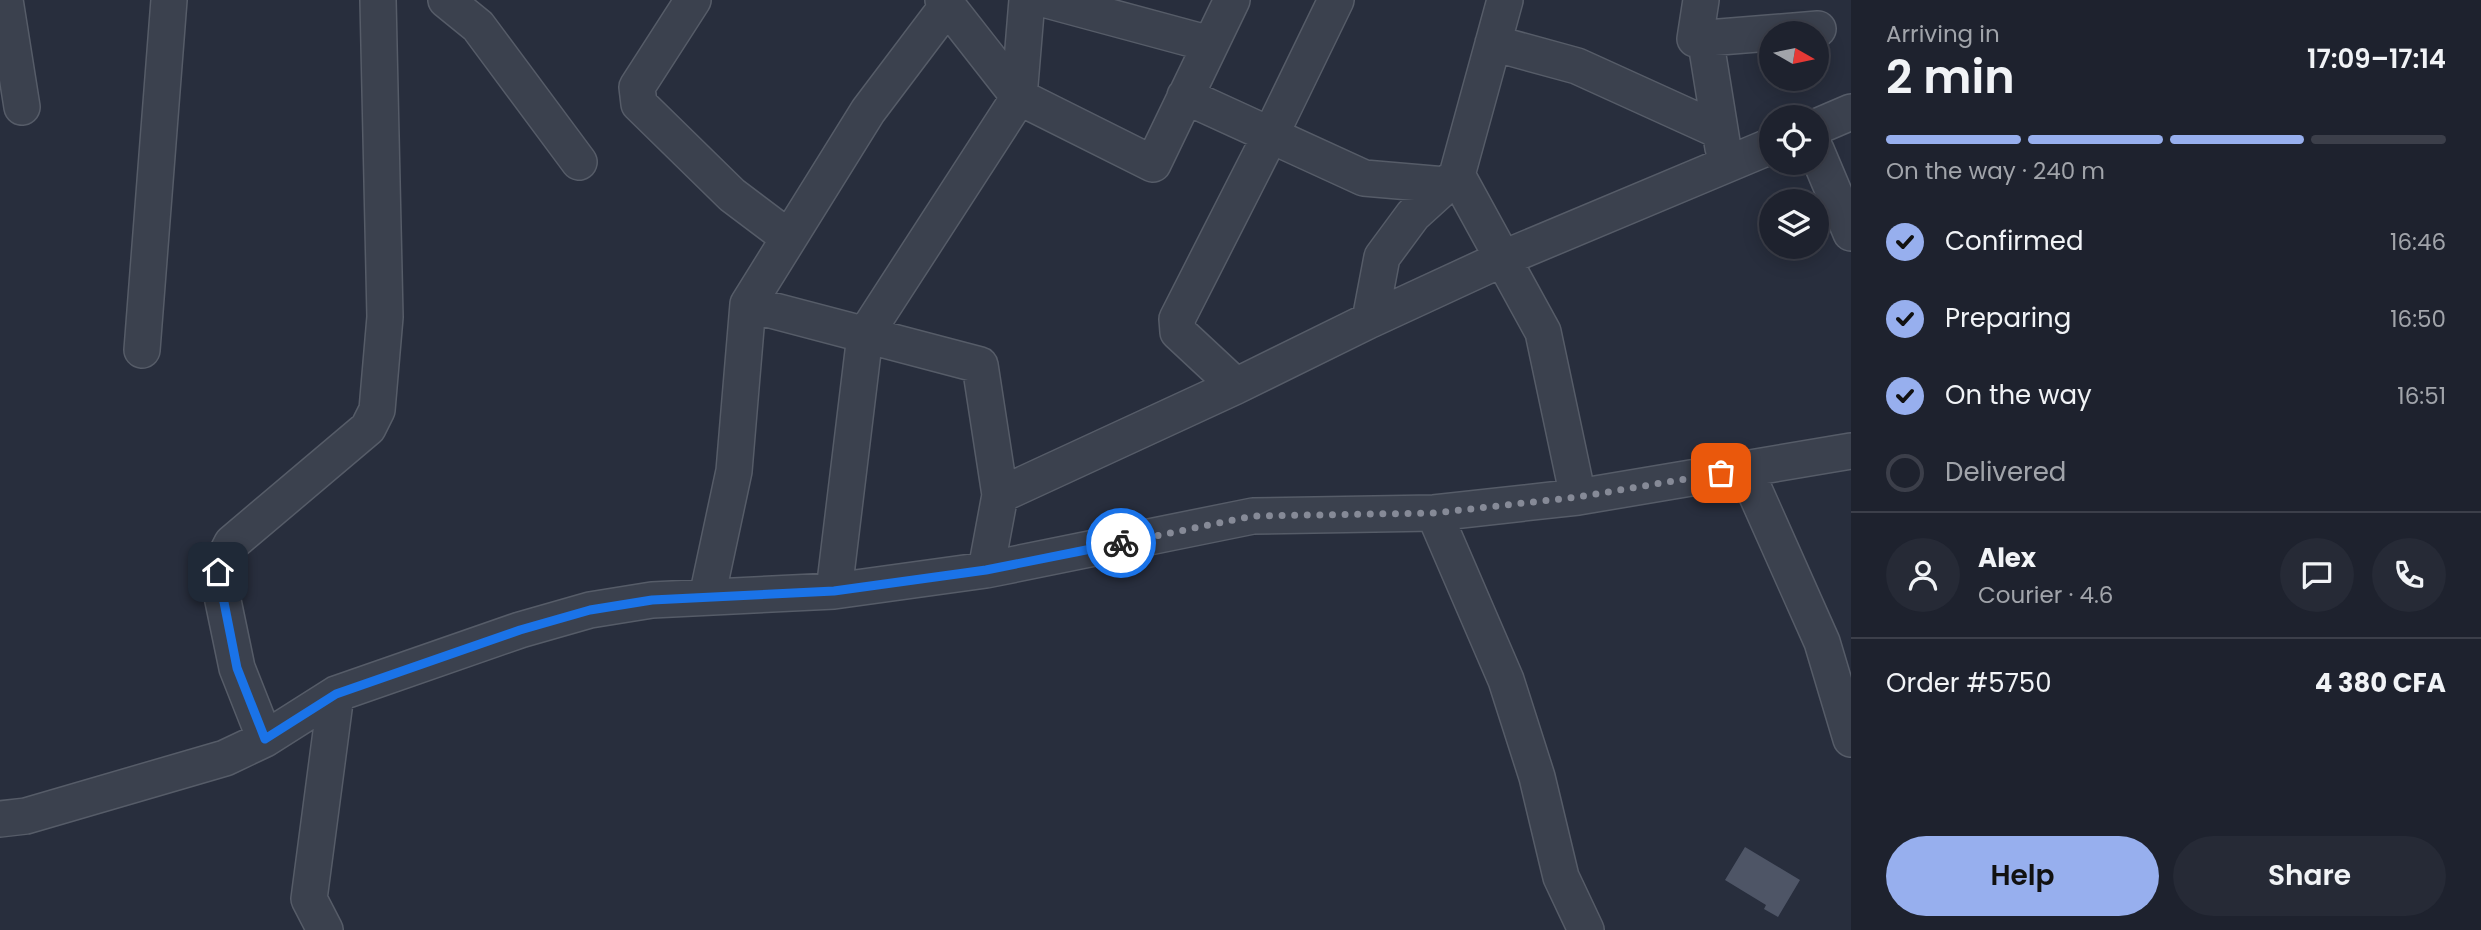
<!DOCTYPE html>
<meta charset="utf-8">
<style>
body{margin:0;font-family:Poppins,sans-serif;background:#262a36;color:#f1f3f6;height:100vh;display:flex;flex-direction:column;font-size:26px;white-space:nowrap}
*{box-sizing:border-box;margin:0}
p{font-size:23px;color:#a1a4aa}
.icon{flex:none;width:38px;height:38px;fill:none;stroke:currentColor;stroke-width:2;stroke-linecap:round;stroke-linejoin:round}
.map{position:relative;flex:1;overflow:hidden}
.drawer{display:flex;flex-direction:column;background:#1e222e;width:630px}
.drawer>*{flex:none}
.needle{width:46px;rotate:99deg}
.buttons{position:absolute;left:1759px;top:21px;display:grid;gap:14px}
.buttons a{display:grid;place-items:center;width:70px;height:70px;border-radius:50%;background:#1e222e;box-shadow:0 4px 18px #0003,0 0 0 2px #3c3f4a;font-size:35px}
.pin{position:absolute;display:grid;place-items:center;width:60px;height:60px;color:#fff;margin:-30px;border-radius:14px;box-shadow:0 4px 10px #0006}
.courier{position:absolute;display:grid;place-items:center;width:70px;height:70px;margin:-35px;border:5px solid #1a73e8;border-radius:50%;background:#fff;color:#222;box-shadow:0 2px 9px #0007}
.overview em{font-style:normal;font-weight:600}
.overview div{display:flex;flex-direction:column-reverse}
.overview{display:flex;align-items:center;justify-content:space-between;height:119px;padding:0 35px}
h1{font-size:46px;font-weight:600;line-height:52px}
.bar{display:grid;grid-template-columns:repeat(4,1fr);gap:10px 7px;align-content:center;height:84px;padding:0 35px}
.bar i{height:9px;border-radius:5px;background:#3c3f4a}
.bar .on{background:#97afee}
.bar p{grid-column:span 4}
.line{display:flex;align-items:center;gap:18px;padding:0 35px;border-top:2px solid #3c3f4a}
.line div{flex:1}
.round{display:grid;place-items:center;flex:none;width:74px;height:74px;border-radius:37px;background:#262a36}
ol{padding:0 35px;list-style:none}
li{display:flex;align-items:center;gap:21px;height:77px}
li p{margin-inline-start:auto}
li .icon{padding:7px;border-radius:50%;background:#97afee;color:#111;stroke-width:4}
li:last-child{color:#a1a4aa}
li i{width:38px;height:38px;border:4px solid #3c3f4a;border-radius:50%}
.action{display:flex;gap:14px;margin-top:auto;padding:14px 35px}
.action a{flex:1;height:80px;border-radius:42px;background:#97afee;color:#111;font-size:28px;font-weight:600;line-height:80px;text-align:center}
.action a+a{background:#262a36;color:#f1f3f6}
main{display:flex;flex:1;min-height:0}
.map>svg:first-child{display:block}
.building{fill:#4e5566}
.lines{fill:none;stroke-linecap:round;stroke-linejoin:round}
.minor-casing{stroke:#565c68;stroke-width:38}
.minor{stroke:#3b414e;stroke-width:35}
.done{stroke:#868a97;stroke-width:7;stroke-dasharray:0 12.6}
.route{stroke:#1a73e8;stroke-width:9}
</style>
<main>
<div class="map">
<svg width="1851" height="930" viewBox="0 0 1851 930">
<rect width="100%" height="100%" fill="#282e3d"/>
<path class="building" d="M1745 847 1800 880 1778 917 1764 909 1766 905 1725 880Z"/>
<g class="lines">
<defs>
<path id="minor" d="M5 0 22 107
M446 0 478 26 579 162
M693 0 637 87 639 104 732 195 789 238
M943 0 1019 97 1153 164 1232 0
M1047 0 1210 44
M1701 0 1695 39 1818 29
M1705 37 1723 148
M1493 43 1577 66 1720 131
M1185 96 1364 178 1445 185
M1816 127 1851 112
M1816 150 1851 233
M1457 175 1543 332 1578 497
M748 304 980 365 1000 495 986 570
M1370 320 1382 257 1413 215 1457 175 1505 0
M142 350 169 0
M1236 386 1178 332 1177 319 1271 134 1336 0
M1745 469 1822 642 1851 739
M1000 495 1236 386 1370 320 1504 258 1771 146
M1434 513 1506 680 1537 777 1561 877 1586 930
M834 591 865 335 1019 97 1027 0
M707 597 734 471 748 304 868 111 948 5
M265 739 237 668 217 572 232 543 368 428 377 410 385 317 378 0
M0 819 26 816 225 758 265 739 336 694 520 630 590 610 652 600 834 591 986 570 1253 516 1434 513 1578 497 1851 451
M325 930 309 899 336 694"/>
</defs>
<use href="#minor" class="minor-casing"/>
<use href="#minor" class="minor"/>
</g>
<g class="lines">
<path class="done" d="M1121 543 1253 516 1434 513 1578 497 1721 473"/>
<path class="route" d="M218 572 237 668 265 739 336 694 520 630 590 610 652 600 834 591 986 570 1121 543"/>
</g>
</svg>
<div class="buttons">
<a><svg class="needle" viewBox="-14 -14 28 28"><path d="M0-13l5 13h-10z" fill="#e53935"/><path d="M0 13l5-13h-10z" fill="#a1a4aa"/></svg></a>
<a><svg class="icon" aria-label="locate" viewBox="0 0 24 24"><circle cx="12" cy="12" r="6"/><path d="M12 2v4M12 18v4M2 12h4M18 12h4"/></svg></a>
<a><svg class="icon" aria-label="layers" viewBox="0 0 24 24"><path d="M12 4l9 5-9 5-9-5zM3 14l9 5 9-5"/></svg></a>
</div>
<div class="pin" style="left:1721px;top:473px;background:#ea580c"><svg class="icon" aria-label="bag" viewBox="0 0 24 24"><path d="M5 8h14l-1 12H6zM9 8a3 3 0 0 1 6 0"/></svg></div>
<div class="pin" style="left:218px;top:572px;background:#1f2937"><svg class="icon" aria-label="home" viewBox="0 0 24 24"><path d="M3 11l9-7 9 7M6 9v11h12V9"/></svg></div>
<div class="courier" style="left:1121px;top:543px"><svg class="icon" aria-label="bike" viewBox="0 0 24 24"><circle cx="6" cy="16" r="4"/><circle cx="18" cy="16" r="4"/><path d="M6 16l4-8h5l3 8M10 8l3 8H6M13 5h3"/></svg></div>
</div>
<section class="drawer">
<div class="overview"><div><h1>2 min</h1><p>Arriving in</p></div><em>17:09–17:14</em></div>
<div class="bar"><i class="on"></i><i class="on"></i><i class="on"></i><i></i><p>On the way · 240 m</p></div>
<ol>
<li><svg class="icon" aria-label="check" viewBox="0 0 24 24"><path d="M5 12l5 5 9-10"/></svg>Confirmed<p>16:46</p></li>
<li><svg class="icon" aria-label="check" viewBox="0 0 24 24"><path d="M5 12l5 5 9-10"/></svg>Preparing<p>16:50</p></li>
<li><svg class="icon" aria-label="check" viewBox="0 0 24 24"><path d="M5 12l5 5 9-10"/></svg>On the way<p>16:51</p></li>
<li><i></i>Delivered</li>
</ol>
<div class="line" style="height:126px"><a class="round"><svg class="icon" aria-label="person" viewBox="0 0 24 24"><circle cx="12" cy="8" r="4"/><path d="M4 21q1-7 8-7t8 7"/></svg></a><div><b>Alex</b><p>Courier · 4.6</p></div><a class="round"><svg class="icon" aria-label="chat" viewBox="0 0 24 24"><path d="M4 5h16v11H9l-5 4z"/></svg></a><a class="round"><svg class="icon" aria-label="phone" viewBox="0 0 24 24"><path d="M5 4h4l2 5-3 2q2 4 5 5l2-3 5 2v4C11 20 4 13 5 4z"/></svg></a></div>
<div class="line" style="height:91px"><div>Order #5750</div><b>4 380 CFA</b></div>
<div class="action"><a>Help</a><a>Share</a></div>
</section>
</main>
